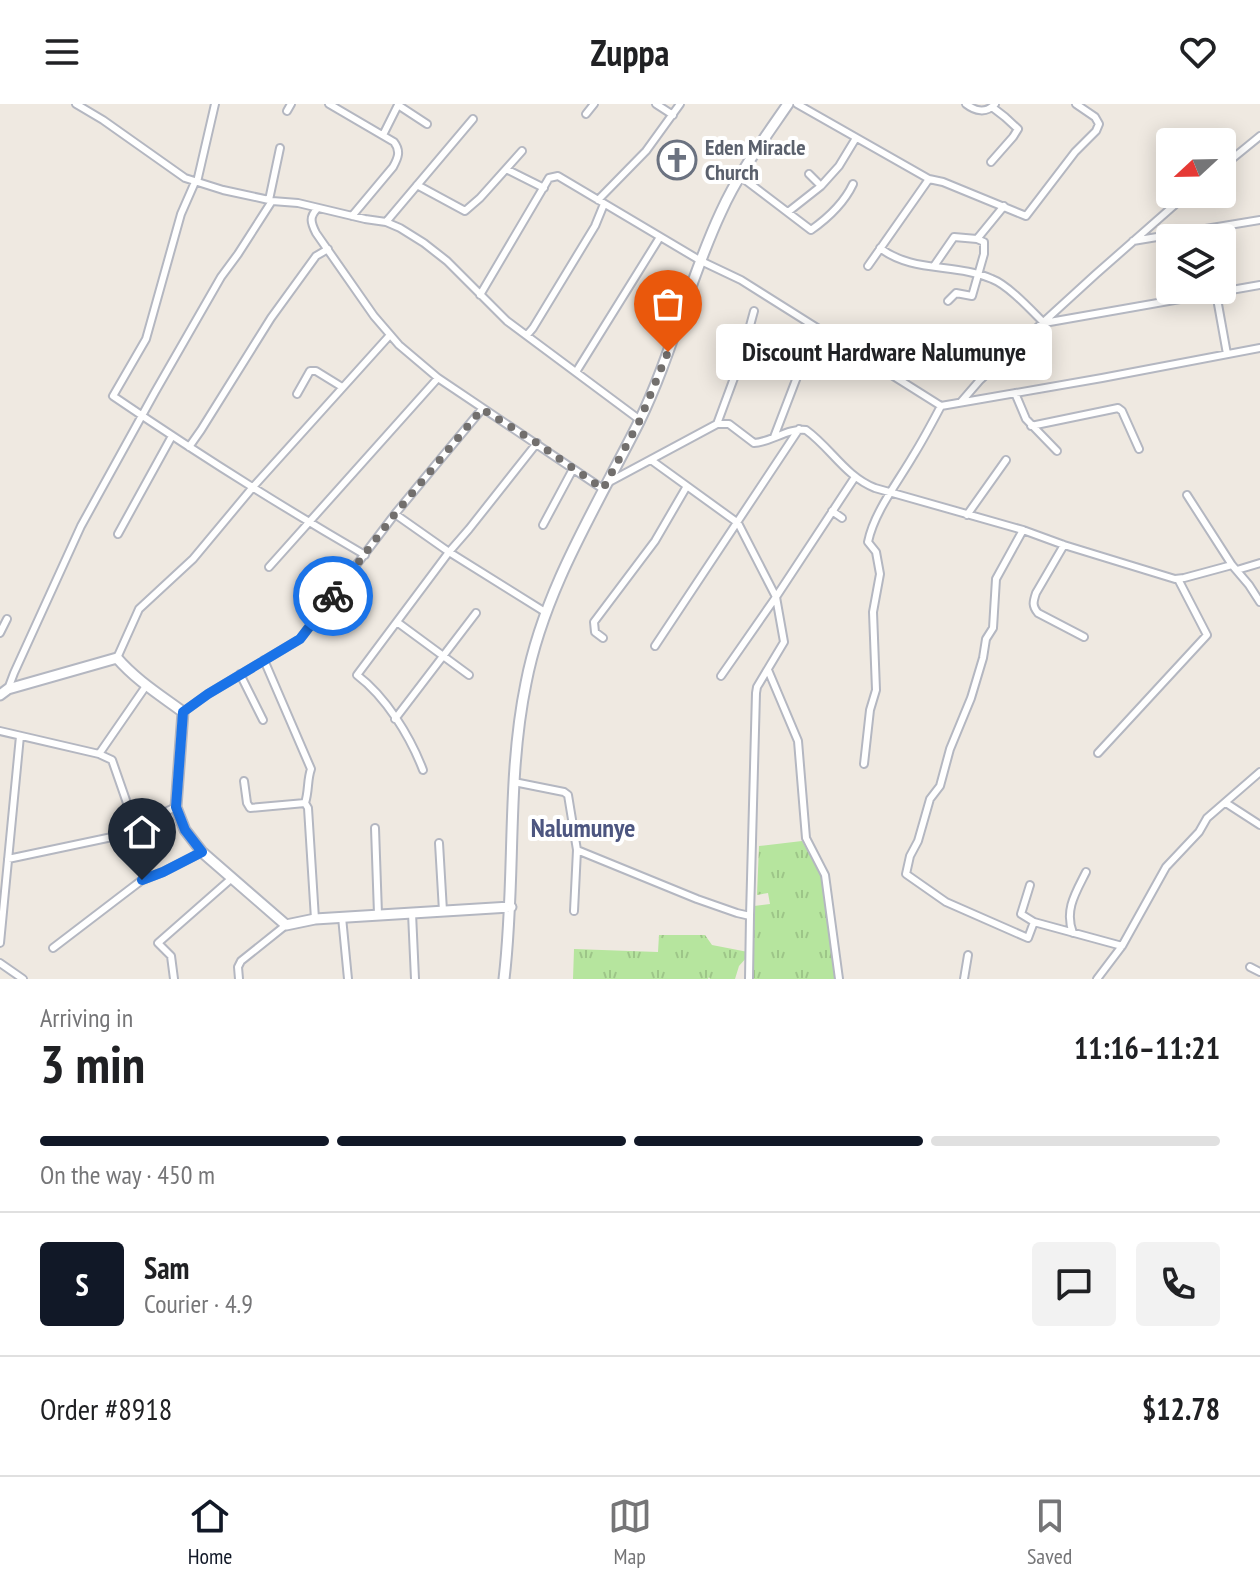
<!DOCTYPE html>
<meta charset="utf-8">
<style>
body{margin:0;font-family:"PT Sans Narrow",sans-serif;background:#f2f2f2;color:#202124;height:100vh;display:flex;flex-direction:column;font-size:30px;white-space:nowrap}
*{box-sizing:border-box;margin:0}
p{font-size:26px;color:#757577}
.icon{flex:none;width:44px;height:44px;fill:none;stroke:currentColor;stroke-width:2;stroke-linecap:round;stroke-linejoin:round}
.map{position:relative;height:875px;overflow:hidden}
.sheet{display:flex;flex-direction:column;background:#fff;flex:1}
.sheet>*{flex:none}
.needle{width:52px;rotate:248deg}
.controls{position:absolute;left:1156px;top:24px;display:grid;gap:16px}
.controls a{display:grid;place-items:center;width:80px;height:80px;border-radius:8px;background:#fff;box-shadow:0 4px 20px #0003;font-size:40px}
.pin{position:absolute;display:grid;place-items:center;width:68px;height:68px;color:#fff;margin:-82px -34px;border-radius:50% 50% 50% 0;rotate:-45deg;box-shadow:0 0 8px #0007}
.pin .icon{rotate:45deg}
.courier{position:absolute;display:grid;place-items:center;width:80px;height:80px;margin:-40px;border:6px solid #1a73e8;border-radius:50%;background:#fff;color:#222;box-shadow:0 2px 10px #0007}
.bubble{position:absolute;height:56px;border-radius:8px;background:#fff;box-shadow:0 4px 20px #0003;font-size:26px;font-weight:700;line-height:56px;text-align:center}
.headline em{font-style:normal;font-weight:700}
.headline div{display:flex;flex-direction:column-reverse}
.headline{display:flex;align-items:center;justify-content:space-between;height:136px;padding:0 40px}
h1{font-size:52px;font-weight:700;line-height:60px}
.bar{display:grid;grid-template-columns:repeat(4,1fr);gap:12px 8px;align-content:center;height:96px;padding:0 40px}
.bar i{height:10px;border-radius:6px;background:#e0e0e0}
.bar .on{background:#111827}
.bar p{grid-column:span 4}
.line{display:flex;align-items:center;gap:20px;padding:0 40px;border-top:2px solid #e0e0e0}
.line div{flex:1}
.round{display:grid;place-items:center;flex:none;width:84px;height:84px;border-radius:8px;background:#f2f2f2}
header{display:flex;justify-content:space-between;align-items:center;height:104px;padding:0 40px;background:#fff;font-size:36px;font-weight:700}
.dock{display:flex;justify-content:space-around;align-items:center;height:112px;border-top:2px solid #e0e0e0;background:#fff;font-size:22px;color:#757577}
.dock a{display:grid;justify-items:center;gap:4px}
.dock .on{color:#111827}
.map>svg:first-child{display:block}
.grass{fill:url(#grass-tufts)}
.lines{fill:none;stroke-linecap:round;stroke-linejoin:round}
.street-casing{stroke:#b4b7c1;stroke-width:10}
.secondary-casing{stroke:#b4b7c1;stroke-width:13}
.street{stroke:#fff;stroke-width:6}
.secondary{stroke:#fff;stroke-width:9}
.done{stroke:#726f6d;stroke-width:8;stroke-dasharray:0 14.4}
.route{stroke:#1a73e8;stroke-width:10}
.labels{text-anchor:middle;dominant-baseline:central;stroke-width:8;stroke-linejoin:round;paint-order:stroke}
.worship-label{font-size:22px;font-weight:bold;fill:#5b616d;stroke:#fff;text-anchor:start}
.quarter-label{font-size:26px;font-weight:bold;fill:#4d5680;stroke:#fff}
</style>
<header><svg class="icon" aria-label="menu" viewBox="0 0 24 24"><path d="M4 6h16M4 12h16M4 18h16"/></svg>Zuppa<svg class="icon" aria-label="heart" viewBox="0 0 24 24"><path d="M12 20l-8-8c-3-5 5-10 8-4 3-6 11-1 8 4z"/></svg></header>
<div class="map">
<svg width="1260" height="875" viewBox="0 0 1260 875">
<defs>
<pattern id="grass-tufts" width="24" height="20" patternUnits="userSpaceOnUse" patternTransform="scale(2)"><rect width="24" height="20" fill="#b6e59e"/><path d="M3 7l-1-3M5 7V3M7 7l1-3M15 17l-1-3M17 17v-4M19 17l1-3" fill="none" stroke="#9dc588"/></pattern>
</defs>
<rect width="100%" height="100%" fill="#efe9e1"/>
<path class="grass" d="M802 737 822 772 836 875H753L754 802 770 800 768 789 757 791 759 742Z
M659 831H705L712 841 748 848 747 853 739 862 735 875H710L709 873 708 875H573L574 845 658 848Z"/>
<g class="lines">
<defs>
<path id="street" d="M76 0 103 16 185 74 223 86 269 96 280 44
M329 0 394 38C401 47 398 54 393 63L352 112
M656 0 673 11
M797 0 929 75 943 78 1026 112 1075 48 1096 27 1099 20 1095 13 1076 0
M966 0C975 7 986 10 995 0
M287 7 291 0
M586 10 594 0
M383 31 398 1 427 20
M991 58 1013 33 1018 25 1005 13 992 3
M1222 63 1260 32
M506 65 544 84
M809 70 821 82
M740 72 811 126C828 114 844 99 853 80
M195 78 181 110 146 235 113 292C195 348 279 401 365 451
M197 78 215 0
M417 81 465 107 480 94 522 47
M598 96 646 47 680 0
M317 105C309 113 311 119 316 129L374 212 399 241 438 274 603 385
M788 108 821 82 839 62 856 34
M386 118 473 15
M1133 137 1260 116
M880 144C912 169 956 159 992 175 1008 181 1031 206 1044 219L1260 181
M868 162 929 75
M934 162 954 133 977 135 1004 102
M1216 189 1227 250
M480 191 549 74 558 72 701 157 741 176 941 302 1102 274 1260 244
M948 197 956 189 972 192 984 150V138L977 135
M527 231 533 224 595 122 604 100
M576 268 660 133
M1015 289 1026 315 1057 347
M297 290 310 267H316L342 283
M961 298 980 276 1096 170 1187 90
M717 320 741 255 754 207
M1031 322 1118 304 1122 307 1139 345
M774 333 802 260
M189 343 201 326 271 214 316 152 328 145
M651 356 738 419 776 493 721 572
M609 378 717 320H729L754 339C772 338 787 324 806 326 831 344 845 372 875 384L1023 426 1064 441 1175 475 1184 474 1232 461
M1187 391 1232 461 1249 481 1260 498
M832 407 842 414
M395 410 482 305
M967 411 1006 356
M543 421 573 365
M1023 426 996 475 993 524 986 535 983 554 971 594 950 645 940 682 930 695 918 737 910 752 906 770 946 798 1028 834 1034 818 1122 842
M118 430 172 332
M1064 441 1036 489C1033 498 1032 502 1038 509L1084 533
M269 463 438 274
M1237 466 1260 459
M397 518 469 571
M0 529 7 515
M603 534 595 528 594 518 655 437 687 382
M655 542 799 325
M117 554 139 505 193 455 253 383 390 231
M264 556 311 665C307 676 309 687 305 699L308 704 315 815
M768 566 798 637 806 734 825 771 839 875
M240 570 263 616
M8 585 14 569 81 422 155 288 221 173 238 150 272 97 298 99 365 115 386 118 400 124 424 139 447 157 507 217 640 316
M183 608 208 590 300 535 395 410 449 448 545 508
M395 615 476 509
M0 627 99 650 112 656 135 722
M1098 649 1207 531 1178 475
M99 650 146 582
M864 660 870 606 876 586 873 508 880 470 876 448 868 438C874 408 898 378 913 352 923 336 932 319 941 302
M423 666C410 632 386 593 357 571L449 448 469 425 537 339
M244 677 247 699 250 704 305 699
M514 678 564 688 568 691 577 746 574 807
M1226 699 1260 721
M375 724 378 810
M439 739 443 807
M577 746 697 795 737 809 750 812 756 589 757 583 784 538 776 493 855 373
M8 755 112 733 176 703
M1030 781 1021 810 1034 818
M412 809 415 875
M342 813 348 875
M1073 829C1064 806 1076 788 1086 768
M0 839 20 632
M53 844 142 776 163 768 202 748
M0 859 23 875
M1250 863 1260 868
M174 875 171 852 158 839 232 774
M239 875 238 863 241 857 286 821
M749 875 750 812
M964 875 968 851
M1097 875 1122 842 1166 763 1199 728 1207 714 1260 668"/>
<path id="secondary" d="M0 591 8 585 117 554C136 576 160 591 183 608L176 703 185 726 202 748 286 821 315 815 511 803
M504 875C516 776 506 676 526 579 544 485 597 402 639 318 672 250 689 176 721 108 738 70 764 35 788 0"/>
</defs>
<use href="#street" class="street-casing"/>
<use href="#secondary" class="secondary-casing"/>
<use href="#street" class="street"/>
<use href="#secondary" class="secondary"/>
</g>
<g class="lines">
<path class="done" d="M333 492 395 410 482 305 537 339 603 385 640 316 668 248"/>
<path class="route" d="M142 776 163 768 202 748 185 726 176 703 183 608 208 590 300 535 333 492"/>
</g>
<defs>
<symbol id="church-ring" viewBox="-11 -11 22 22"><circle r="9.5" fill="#fff" stroke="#6b7280" stroke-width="1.5"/><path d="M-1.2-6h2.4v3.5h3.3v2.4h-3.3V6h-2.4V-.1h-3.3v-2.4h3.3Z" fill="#6b7280"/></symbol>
</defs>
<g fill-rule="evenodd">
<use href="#church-ring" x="655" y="34" width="44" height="44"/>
</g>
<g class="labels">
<g class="worship-label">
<text x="705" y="43">Eden Miracle<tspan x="705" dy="25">Church</tspan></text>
</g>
<g class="quarter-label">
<text x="583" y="723">Nalumunye</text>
</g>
</g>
</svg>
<div class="controls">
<a><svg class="needle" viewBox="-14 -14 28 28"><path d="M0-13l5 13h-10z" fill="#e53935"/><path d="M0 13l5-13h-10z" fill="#757577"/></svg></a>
<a><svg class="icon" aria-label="layers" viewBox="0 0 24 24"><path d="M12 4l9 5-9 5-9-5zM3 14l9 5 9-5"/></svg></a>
</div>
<div class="pin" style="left:668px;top:248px;background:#ea580c"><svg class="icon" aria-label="bag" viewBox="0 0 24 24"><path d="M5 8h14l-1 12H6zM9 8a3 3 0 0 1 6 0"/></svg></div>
<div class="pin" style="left:142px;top:776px;background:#1f2937"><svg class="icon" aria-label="home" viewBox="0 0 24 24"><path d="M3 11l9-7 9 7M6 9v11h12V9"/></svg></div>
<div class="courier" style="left:333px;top:492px"><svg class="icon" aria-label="bike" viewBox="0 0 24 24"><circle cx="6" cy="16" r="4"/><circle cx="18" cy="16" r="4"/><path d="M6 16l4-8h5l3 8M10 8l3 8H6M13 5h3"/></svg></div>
<div class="bubble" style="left:716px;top:220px;width:336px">Discount Hardware Nalumunye</div>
</div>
<section class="sheet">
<div class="headline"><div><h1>3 min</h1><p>Arriving in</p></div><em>11:16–11:21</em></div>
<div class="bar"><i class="on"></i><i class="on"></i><i class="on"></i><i></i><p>On the way · 450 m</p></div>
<div class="line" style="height:144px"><b class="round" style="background:#111827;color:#fff">S</b><div><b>Sam</b><p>Courier · 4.9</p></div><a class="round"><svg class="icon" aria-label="chat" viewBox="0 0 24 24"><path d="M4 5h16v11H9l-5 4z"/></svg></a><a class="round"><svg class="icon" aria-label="phone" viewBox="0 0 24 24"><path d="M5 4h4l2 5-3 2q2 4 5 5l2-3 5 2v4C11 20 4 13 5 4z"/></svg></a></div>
<div class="line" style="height:104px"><div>Order #8918</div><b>$12.78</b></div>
</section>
<nav class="dock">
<a class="on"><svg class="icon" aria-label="home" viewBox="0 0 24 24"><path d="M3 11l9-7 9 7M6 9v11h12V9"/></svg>Home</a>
<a><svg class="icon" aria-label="map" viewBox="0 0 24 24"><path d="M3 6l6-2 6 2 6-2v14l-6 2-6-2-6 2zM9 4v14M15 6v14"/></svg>Map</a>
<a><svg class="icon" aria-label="saved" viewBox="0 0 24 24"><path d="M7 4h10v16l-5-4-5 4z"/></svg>Saved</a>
</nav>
